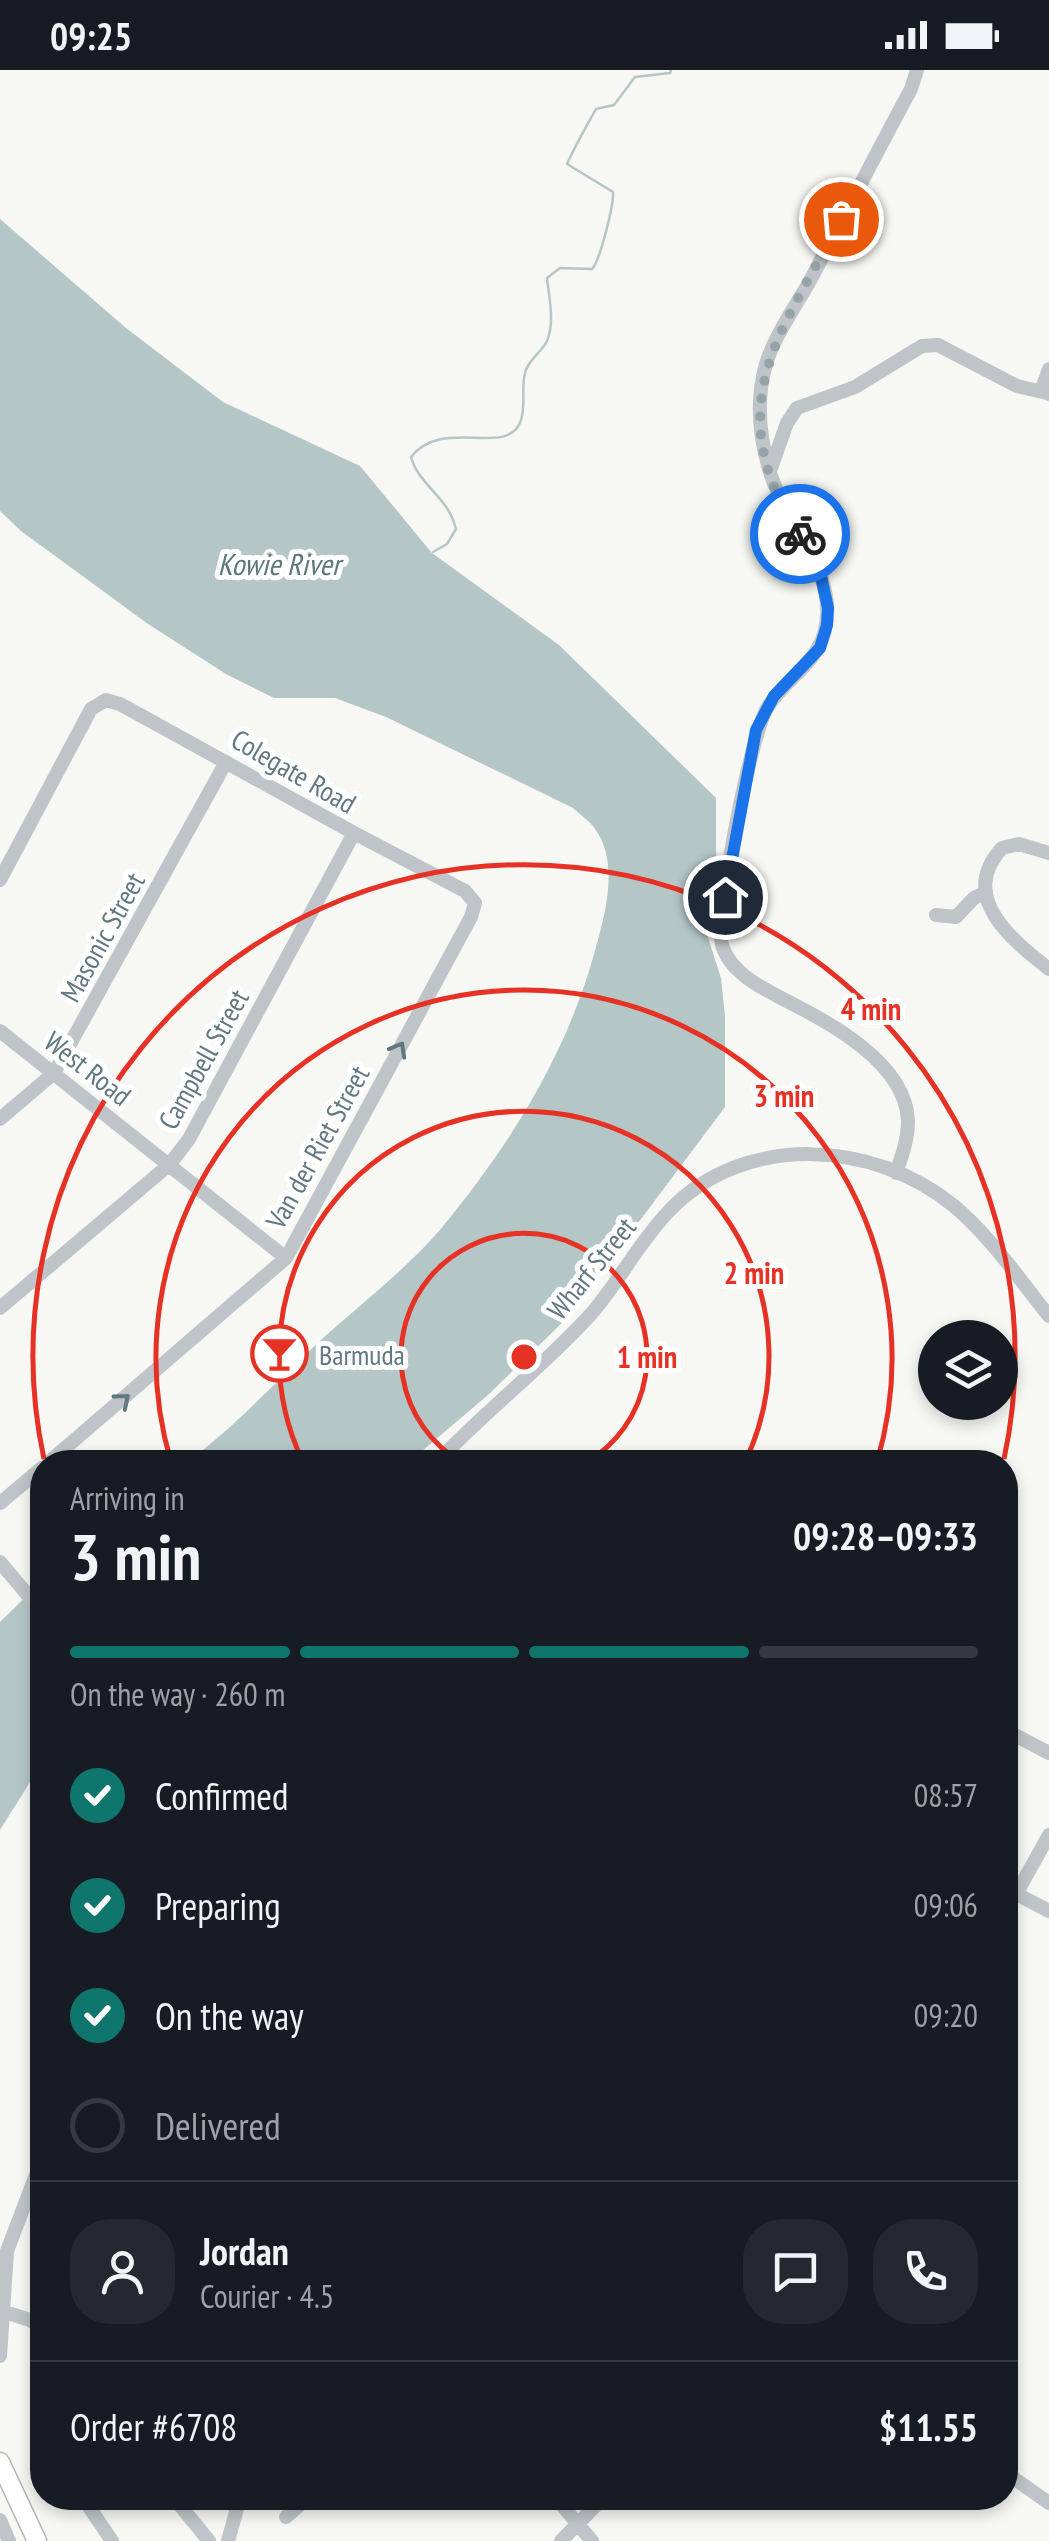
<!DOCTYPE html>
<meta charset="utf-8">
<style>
body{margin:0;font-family:"PT Sans Narrow",sans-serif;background:#242831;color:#f1f3f6;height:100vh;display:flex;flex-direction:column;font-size:38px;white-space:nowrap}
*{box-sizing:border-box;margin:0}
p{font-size:32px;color:#9ea1a6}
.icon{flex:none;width:55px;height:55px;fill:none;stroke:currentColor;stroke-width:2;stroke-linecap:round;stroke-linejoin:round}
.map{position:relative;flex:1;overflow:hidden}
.details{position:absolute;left:30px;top:1380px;width:988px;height:1060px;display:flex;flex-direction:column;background:#171b24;border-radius:40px;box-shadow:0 5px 15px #0003}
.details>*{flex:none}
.buttons{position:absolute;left:918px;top:1250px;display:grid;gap:20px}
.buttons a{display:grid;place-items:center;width:100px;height:100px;border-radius:50%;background:#171b24;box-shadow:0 5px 15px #0003;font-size:50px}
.pin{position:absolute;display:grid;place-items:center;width:85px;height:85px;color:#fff;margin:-42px;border:5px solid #fff;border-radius:50%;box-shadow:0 2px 10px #0007}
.courier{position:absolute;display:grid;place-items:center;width:100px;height:100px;margin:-50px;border:8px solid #1a73e8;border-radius:50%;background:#fff;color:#222;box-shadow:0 2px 12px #0007}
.headline em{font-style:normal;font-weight:700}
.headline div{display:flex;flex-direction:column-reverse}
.headline{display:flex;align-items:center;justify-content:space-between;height:170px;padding:0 40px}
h1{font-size:65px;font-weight:700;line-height:75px}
.bar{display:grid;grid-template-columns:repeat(4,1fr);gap:15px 10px;align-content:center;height:120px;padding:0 40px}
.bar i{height:12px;border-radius:8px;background:#363941}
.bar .current{background:#0f766e}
.bar p{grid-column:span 4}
.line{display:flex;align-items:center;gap:25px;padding:0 40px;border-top:2px solid #363941}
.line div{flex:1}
.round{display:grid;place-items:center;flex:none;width:105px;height:105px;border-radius:40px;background:#242831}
ol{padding:0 40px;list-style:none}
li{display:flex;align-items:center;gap:30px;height:110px}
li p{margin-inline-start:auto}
li .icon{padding:10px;border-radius:50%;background:#0f766e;color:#fff;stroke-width:4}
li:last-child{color:#9ea1a6}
li i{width:55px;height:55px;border:5px solid #363941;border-radius:50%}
.status{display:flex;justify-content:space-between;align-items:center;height:70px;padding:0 50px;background:#171b24;direction:ltr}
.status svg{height:28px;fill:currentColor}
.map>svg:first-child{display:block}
.water{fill:#b5c6c7}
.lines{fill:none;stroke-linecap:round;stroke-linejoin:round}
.stream{stroke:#b5c6c7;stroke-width:2.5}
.major-casing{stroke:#b2b8bb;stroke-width:21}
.minor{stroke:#bec4c7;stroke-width:14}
.major{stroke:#fff;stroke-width:18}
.oneway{stroke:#627880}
.done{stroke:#96a4a9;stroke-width:10;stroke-dasharray:0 18}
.route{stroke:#1a73e8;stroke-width:12}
.ring{fill:none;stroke:#e63125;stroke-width:5}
.labels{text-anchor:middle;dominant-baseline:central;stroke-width:10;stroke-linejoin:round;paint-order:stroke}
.street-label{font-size:28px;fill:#627880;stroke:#fff}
.poi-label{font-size:28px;fill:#627880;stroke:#fff;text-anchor:start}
.water-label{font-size:30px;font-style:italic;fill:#5c787b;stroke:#fff}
.centre{fill:#e63125;stroke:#fff;stroke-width:5}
.ring-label{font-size:30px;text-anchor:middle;font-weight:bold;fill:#e63125;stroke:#fff;stroke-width:10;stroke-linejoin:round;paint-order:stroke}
</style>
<div class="status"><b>09:25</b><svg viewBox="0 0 49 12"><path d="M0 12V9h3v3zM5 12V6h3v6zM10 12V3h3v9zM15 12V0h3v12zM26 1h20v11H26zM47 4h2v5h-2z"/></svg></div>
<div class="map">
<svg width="1049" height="2471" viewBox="0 0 1049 2471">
<rect width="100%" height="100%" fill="#f7f7f4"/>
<path class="water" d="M0 149 126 258 223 332 360 396 432 483 559 575 716 728V798L703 852 721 908 725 946V1037L566 1249 488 1325 409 1392H187C236 1356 277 1310 322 1269 361 1234 404 1201 439 1161 509 1077 568 983 596 877 606 841 619 792 595 759 590 751 580 745 573 738L386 647 335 628H274L226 604 148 554 21 461 0 441Z
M42 1511V1693L0 1760V1552Z"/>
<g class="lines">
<path class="stream" d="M433 482 447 474 456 459C448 426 419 416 411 387 443 346 509 389 521 350 526 335 521 318 525 303 527 291 542 282 547 271 555 252 549 227 547 208L560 198 592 199C600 191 614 134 613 122L567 94C575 76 586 57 596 39L614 35 635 7 670 3 671 0"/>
<defs>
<path id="major" d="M0 2392 37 2471"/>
</defs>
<use href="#major" class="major-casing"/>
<path class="minor" d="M1049 299 1043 316 1049 324
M770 401 787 353 797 338 855 317 922 276 938 275 1017 316 1047 323
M1049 783 1019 774 1002 778C957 827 1013 871 1049 899
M0 810 91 639 106 630 120 634 354 763 465 821 475 833 471 847 286 1188 49 1392
M936 845 956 847 974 828 986 822
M0 961 286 1188
M0 1049 54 1003 226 692
M896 1103C902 1086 908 1069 908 1051 906 992 828 952 783 929 760 917 730 902 722 875 715 846 751 665 767 638 784 609 817 595 825 560 839 501 784 453 769 399 759 365 756 329 766 294 775 264 797 235 812 207 845 144 877 82 911 19L917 0
M0 1238 170 1094 189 1069 354 763
M437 1392C486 1340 543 1297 591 1244 619 1212 639 1172 669 1141 744 1062 874 1070 954 1136 991 1167 1019 1209 1049 1246
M0 1433 42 1398
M0 1492 42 1542
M1005 1660 1049 1683
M1005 1818 1049 1841
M1005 1835 1016 1824 1049 1765
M2 2241 30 2250 42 2259
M0 2286 7 2181 42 2089
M1005 2402 1049 2433
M83 2428 112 2471
M174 2428 209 2471
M556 2428 592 2471
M286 2447 308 2428
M0 2450 9 2471
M228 2471 240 2428
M561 2471 603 2428"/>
<use href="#major" class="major"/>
</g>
<defs><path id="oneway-chevron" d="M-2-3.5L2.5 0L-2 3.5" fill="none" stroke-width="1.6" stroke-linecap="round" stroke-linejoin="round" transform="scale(2.5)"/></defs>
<g class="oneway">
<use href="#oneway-chevron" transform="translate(399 979) rotate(-61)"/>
<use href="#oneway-chevron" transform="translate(123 1330) rotate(-40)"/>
</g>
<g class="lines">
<path class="done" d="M800 464C793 451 784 438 777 424 729 315 794 243 841 149"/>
<path class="route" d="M725 827 756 660 774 626 820 578 827 555 828 538 820 502 800 464"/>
</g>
<g class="ring">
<path d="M461 1392A123 123 0 1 1 587 1392"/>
<path d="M303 1392A245 245 0 1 1 745 1392"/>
<path d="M171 1392A368 368 0 1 1 877 1392"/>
<path d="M44 1389A491 491 0 1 1 1004 1389"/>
</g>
<defs>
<symbol id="bar-ring" viewBox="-11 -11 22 22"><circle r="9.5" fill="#fff" stroke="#e63125" stroke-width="1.5"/><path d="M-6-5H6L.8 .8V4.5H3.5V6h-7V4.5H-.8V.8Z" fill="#e63125"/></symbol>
</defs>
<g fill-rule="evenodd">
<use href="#bar-ring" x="248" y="1252" width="63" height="63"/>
</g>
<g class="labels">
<g class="street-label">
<text transform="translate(294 701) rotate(30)">Colegate Road</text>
<text transform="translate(102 867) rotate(-61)">Masonic Street</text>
<text transform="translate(203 989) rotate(-61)">Campbell Street</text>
<text transform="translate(88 998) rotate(38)">West Road</text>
<text transform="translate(317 1077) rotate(-61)">Van der Riet Street</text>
<text transform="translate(591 1198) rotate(-51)">Wharf Street</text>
</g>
<g class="poi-label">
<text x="319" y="1284">Barmuda</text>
</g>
<g class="water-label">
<text x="279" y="493">Kowie River</text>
</g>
</g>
<circle cx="524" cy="1287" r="15" class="centre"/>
<g class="ring-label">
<text x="871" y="950">4 min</text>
<text x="784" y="1037">3 min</text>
<text x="754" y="1214">2 min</text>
<text x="647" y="1298">1 min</text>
</g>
</svg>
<div class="buttons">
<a><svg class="icon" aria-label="layers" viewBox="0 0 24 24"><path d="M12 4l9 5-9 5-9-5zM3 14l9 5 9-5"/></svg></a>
</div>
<div class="pin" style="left:841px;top:149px;background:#ea580c"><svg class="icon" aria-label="bag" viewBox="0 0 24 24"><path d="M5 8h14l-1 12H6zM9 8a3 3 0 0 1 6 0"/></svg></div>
<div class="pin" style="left:725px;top:827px;background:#1f2937"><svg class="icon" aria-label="home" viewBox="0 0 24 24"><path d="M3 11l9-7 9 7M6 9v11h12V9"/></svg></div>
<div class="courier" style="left:800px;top:464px"><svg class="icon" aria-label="bike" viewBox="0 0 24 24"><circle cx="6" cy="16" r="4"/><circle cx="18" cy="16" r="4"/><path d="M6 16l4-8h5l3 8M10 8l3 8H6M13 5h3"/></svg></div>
<section class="details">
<div class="headline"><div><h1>3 min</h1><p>Arriving in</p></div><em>09:28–09:33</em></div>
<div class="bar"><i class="current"></i><i class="current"></i><i class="current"></i><i></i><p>On the way · 260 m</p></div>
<ol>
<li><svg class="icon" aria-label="check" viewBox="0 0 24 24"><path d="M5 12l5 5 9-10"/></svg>Confirmed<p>08:57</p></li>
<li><svg class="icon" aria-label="check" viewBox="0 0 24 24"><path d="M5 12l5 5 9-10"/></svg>Preparing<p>09:06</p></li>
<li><svg class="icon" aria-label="check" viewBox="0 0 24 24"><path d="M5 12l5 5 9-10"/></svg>On the way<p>09:20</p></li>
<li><i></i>Delivered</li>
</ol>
<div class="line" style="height:180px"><a class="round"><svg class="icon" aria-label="person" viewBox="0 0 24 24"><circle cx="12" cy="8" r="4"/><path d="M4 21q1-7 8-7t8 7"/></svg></a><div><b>Jordan</b><p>Courier · 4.5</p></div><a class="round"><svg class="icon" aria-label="chat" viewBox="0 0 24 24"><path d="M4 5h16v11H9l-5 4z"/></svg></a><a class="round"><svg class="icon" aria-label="phone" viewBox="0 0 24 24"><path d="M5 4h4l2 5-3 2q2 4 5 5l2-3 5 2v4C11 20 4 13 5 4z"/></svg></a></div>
<div class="line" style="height:130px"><div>Order #6708</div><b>$11.55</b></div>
</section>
</div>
